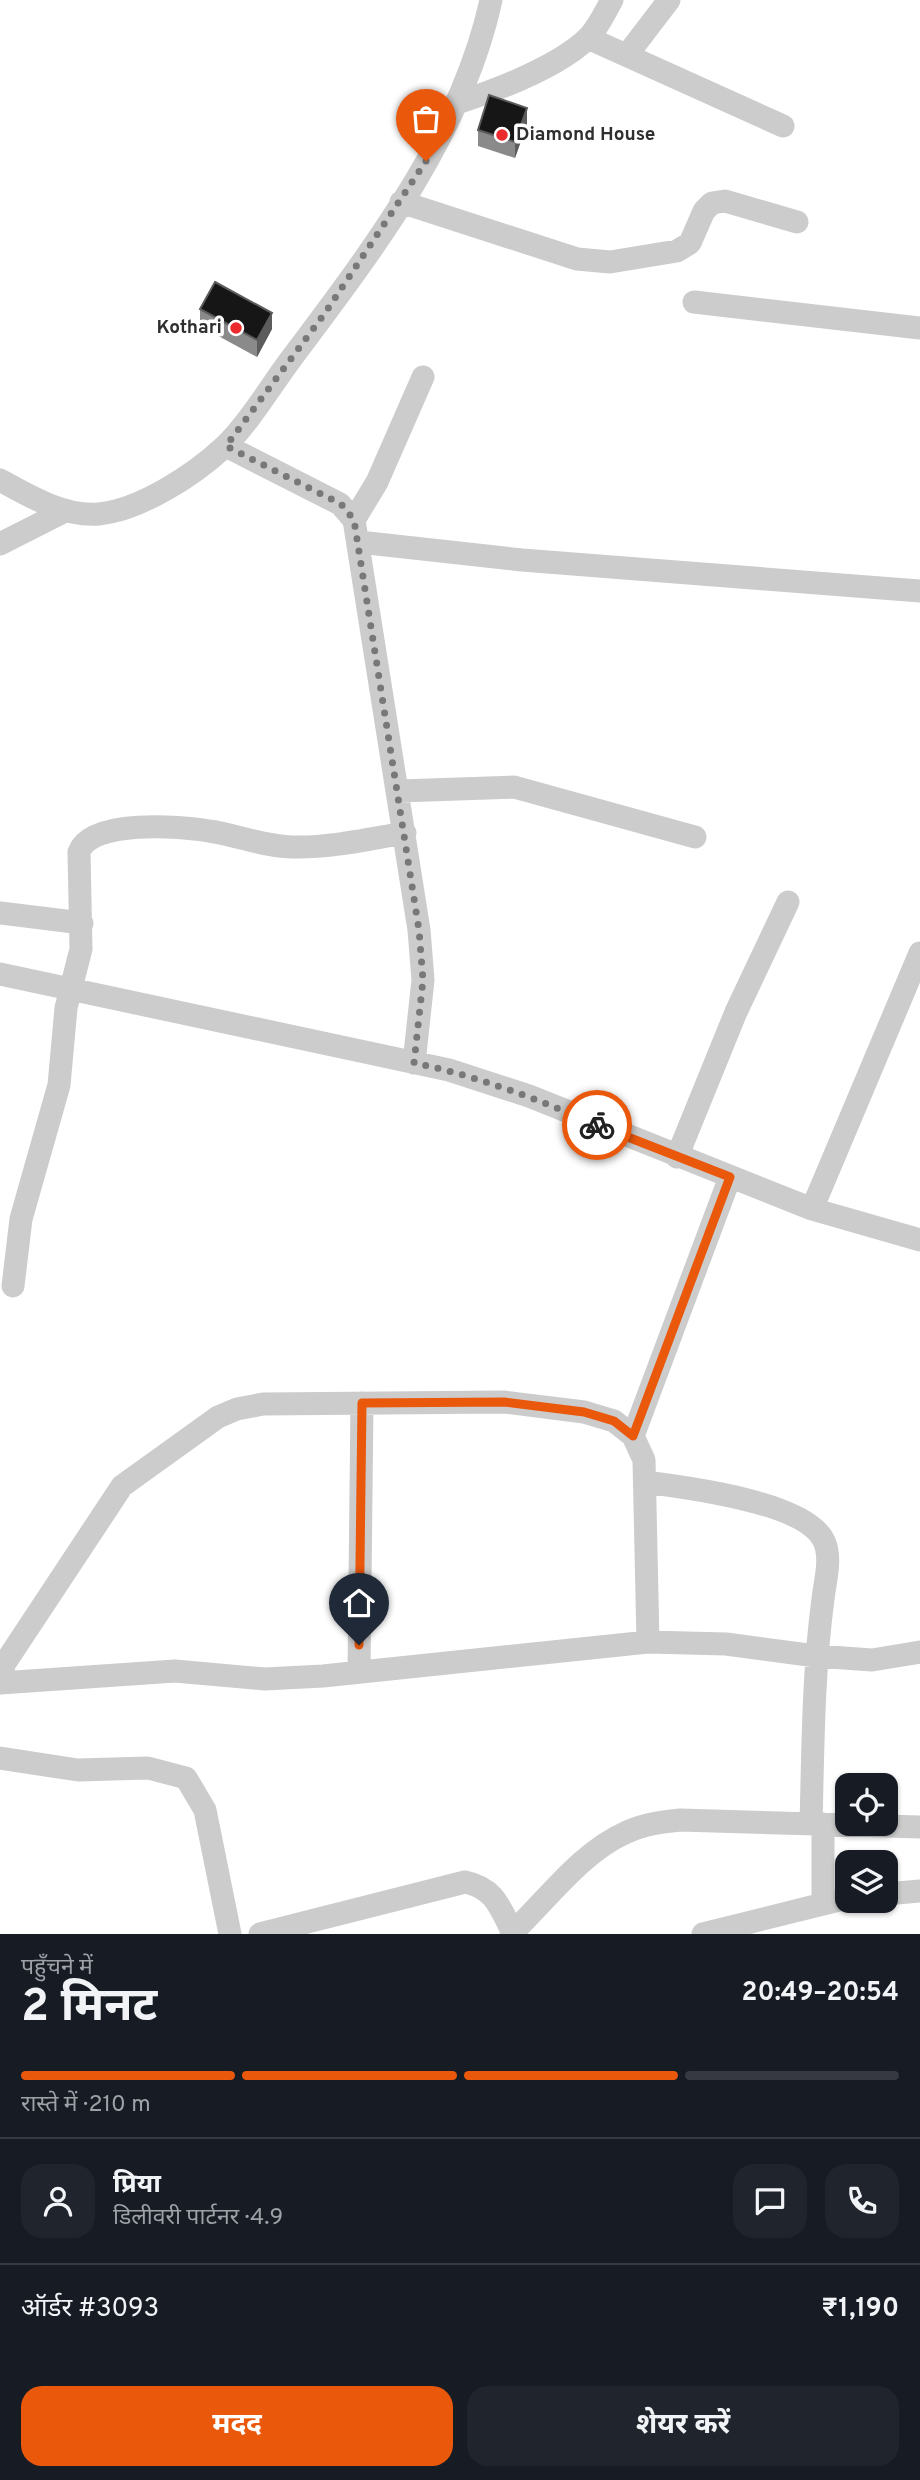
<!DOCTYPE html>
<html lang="hi">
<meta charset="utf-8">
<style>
body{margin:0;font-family:Overpass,"Noto Sans Devanagari",sans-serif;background:#20242c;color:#f1f3f6;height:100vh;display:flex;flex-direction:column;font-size:26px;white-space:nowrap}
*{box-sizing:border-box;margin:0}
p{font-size:23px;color:#9ea1a6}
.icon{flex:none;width:38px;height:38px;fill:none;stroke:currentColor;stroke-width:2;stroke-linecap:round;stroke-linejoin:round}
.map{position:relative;height:1934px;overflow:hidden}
.sheet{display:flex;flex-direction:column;background:#171b24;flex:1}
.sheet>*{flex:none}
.fabs{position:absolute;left:835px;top:1773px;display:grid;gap:14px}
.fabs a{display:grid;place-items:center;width:63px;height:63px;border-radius:14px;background:#171b24;box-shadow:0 2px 5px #0004;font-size:35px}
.pin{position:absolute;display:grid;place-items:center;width:60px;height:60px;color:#fff;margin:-72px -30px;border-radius:50% 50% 50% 0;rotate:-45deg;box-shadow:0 0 7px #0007}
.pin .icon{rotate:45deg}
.courier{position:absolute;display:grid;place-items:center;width:70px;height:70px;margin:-35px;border:5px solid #ea580c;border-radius:50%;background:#fff;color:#222;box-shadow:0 2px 9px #0007}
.head em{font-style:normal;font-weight:700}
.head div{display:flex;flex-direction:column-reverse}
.head{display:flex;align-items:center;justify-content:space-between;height:119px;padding:0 21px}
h1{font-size:46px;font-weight:700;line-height:52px}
.bar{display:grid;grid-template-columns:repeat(4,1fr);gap:10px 7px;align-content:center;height:84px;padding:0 21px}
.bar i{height:9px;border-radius:5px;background:#363941}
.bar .selected{background:#ea580c}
.bar p{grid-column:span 4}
.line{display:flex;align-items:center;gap:18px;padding:0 21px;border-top:2px solid #363941}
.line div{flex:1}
.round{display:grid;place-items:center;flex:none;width:74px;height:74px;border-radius:21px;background:#20242c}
.action{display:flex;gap:14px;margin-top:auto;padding:14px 21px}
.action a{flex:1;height:80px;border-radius:21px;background:#ea580c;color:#fff;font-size:28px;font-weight:700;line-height:80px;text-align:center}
.action a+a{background:#20242c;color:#f1f3f6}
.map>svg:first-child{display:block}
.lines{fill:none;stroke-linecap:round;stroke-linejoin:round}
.street{stroke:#ccc;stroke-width:23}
.wall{fill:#8a8a8a}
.shaded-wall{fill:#5c5c5c}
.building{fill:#161616;stroke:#5c5c5c;stroke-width:2}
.done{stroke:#787878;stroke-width:7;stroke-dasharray:0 12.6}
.route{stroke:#ea580c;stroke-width:9}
.poi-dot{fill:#ec2a2e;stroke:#fff;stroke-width:2.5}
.labels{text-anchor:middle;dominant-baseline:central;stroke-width:7;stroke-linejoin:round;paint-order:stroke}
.poi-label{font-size:19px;font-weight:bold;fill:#2f2f2f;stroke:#fff;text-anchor:start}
</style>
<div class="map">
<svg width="920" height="1934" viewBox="0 0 920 1934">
<rect width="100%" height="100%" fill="#fff"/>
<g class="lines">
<path class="street" d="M588 38 783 126
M627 55 669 0
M457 103C497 90 560 66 589 37 599 26 605 12 612 0
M401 202 577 259 610 262 677 251 690 243 704 211 712 203 725 201 797 222
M694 302 920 328
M226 446 340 504 354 520 419 930 423 980 414 1063
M0 480C29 496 64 517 99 514 140 510 194 475 224 447 249 423 270 387 291 359 372 251 462 134 491 0
M354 520 377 482 423 377
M359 542 522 560 920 591
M0 544 65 511
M399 791 514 787 695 837
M0 913 82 923
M0 974 449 1070 529 1096 812 1209 920 1240
M677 1157 736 1012 788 902
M812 1209 920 953
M13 1286 21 1219 59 1085 66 1008 81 949 79 852C91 819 180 826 209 831 237 835 265 847 293 847 331 848 368 839 405 833
M633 1436 730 1177
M645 1482C684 1487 806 1502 824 1541 832 1558 825 1581 823 1599 813 1674 813 1749 811 1824
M359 1671 362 1403
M0 1676 5 1663 122 1486 218 1417 237 1409 263 1404 504 1402 584 1412 614 1421 633 1436 644 1460 648 1642
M0 1683 175 1671 265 1679 323 1676 648 1642 726 1644 816 1656 872 1660 920 1652
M0 1758 78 1770 148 1768 186 1778 205 1810 230 1934
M823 1824V1902
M886 1894 920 1891
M260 1934 465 1882C495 1888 500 1908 513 1933
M511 1934C547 1900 581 1852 627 1832 644 1824 662 1822 680 1820L920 1827
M703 1934 847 1898"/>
</g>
<path class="wall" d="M527 124 515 158 478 146V130Z
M200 309 272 329 257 357 200 326Z"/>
<path class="shaded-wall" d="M527 108V124L515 158V142Z
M272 313V329L257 357V340Z"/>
<path class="building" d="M489 95 527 108 515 142 478 130Z
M215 282 272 313 257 340 200 309Z"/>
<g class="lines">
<path class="done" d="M426 161 325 313 226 446 341 504 354 520 419 930 423 980 414 1063C478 1076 537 1099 597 1125"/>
<path class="route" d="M359 1645 362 1403 504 1402 584 1412 614 1421 633 1436 730 1177 597 1125"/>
</g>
<g class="poi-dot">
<circle cx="502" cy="135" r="7"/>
<circle cx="236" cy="328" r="7"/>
</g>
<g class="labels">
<g class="poi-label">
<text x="516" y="135">Diamond House</text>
<text x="222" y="328" text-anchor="end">Kothari</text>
</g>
</g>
</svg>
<div class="fabs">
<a><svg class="icon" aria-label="locate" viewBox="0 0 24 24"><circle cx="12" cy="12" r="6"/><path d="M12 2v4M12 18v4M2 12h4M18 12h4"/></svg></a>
<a><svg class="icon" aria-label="layers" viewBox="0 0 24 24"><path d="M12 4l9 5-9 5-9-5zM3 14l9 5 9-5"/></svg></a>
</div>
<div class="pin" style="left:426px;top:161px;background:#ea580c"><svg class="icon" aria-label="bag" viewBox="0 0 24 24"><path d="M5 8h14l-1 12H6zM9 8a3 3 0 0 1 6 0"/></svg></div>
<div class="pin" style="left:359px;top:1645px;background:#1f2937"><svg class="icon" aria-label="home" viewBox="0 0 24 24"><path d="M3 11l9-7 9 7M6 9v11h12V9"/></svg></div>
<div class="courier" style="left:597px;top:1125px"><svg class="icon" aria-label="bike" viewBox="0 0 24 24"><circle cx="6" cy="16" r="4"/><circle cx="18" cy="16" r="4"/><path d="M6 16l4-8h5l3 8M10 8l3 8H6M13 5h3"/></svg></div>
</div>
<section class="sheet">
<div class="head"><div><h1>2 मिनट</h1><p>पहुँचने में</p></div><em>20:49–20:54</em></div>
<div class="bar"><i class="selected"></i><i class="selected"></i><i class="selected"></i><i></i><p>रास्ते में · 210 m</p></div>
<div class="line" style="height:126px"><a class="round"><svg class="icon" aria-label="person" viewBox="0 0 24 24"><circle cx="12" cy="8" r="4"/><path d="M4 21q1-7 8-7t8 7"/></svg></a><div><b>प्रिया</b><p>डिलीवरी पार्टनर · 4.9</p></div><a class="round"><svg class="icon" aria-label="chat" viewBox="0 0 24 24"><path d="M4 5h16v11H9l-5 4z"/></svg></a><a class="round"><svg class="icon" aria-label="phone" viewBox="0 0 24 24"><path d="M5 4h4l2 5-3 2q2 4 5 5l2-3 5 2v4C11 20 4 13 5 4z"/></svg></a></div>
<div class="line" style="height:91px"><div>ऑर्डर #3093</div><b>₹1,190</b></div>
<div class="action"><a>मदद</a><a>शेयर करें</a></div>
</section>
